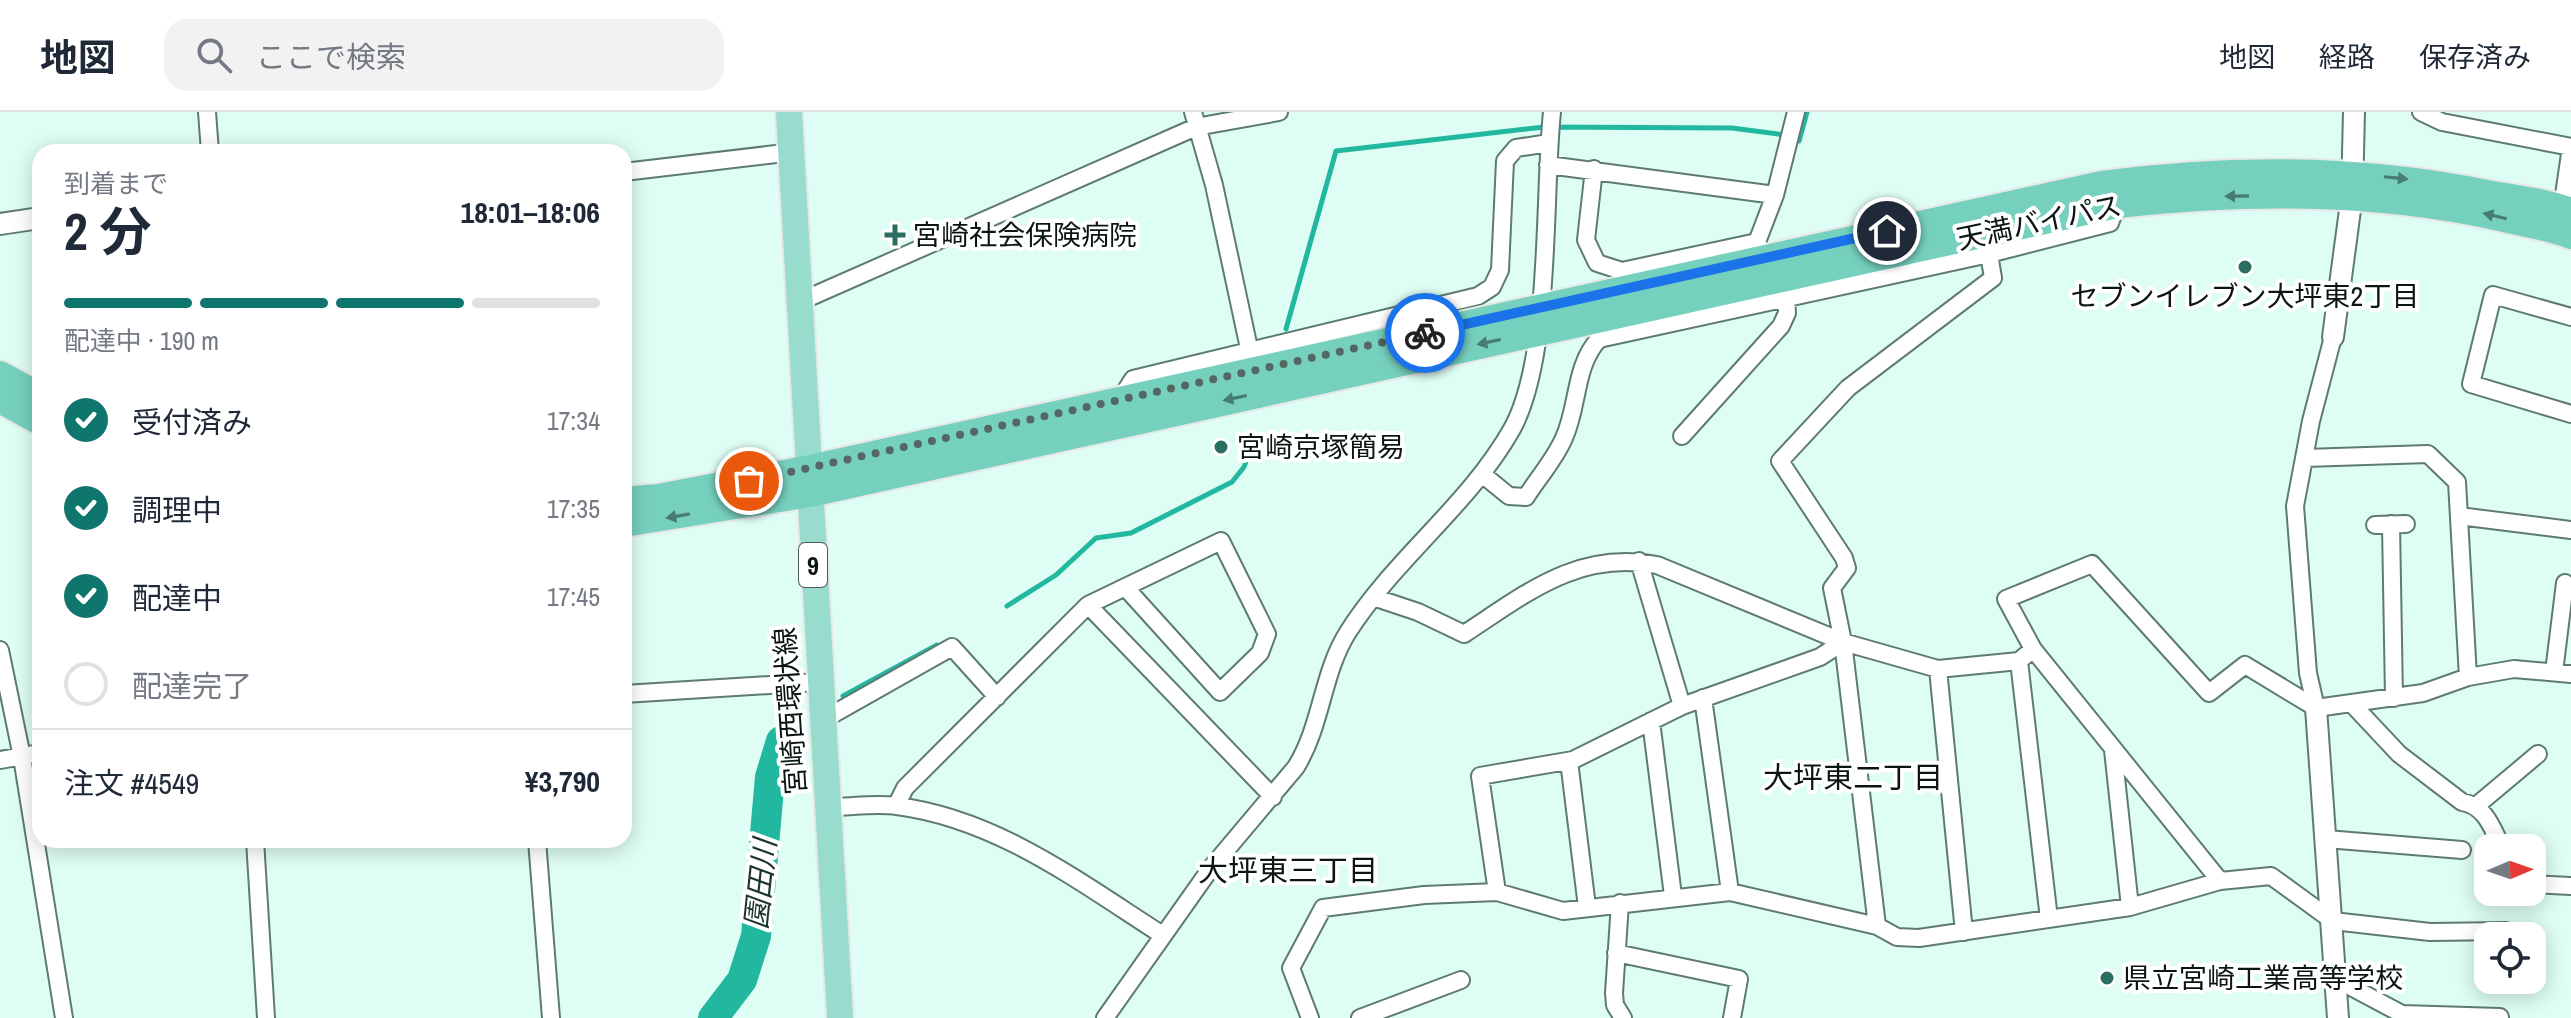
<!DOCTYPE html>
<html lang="ja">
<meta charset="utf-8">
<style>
body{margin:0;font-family:"Archivo Narrow","Noto Sans JP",sans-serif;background:#f2f2f3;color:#1f2937;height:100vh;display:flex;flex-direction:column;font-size:30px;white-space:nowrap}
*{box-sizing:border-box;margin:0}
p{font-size:26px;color:#747a83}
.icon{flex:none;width:44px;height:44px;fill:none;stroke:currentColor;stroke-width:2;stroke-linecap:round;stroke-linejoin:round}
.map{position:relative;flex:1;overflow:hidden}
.sheet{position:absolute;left:32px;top:32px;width:600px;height:704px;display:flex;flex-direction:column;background:#fff;border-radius:24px;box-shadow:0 4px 20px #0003}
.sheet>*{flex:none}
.needle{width:52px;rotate:88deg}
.tools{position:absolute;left:2474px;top:722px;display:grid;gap:16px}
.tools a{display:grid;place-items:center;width:72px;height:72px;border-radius:16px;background:#fff;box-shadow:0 4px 20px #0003;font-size:40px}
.pin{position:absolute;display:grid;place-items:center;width:68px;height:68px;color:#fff;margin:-34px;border:4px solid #fff;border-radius:50%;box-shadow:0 2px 8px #0007}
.courier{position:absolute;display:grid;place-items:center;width:80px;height:80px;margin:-40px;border:6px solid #1a73e8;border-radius:50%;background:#fff;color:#222;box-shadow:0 2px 10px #0007}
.summary em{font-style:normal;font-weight:700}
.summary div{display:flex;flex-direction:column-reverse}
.summary{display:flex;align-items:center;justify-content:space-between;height:136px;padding:0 32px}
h1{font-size:52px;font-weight:700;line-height:60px}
.bar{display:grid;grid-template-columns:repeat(4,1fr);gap:12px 8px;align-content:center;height:96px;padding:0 32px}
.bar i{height:10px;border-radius:6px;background:#e0e1e3}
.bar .active{background:#0f766e}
.bar p{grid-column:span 4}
.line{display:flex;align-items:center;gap:20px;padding:0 32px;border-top:2px solid #e0e1e3}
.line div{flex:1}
ol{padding:0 32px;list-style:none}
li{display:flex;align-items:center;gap:24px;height:88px}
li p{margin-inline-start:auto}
li .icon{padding:8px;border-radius:50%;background:#0f766e;color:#fff;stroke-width:4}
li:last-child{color:#747a83}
li i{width:44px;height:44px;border:4px solid #e0e1e3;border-radius:50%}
header{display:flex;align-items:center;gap:48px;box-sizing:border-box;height:112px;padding:0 40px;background:#fff;border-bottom:2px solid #e0e1e3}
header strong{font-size:38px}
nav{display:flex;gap:44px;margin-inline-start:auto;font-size:28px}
.search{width:560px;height:72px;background:#f2f2f3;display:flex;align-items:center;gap:20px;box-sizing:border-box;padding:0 28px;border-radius:24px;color:#747a83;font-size:30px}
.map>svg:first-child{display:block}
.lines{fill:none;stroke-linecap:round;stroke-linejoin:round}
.stream{stroke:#22b89f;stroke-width:5}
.river{stroke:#22b89f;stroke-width:30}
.minor-casing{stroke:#5e7a73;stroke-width:20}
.tertiary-casing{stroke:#5e7a73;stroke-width:24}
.primary-casing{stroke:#e7e8e8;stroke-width:30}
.trunk-casing{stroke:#e7e8e8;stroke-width:32}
.minor{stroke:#fff;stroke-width:16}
.tertiary{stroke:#fff;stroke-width:20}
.primary{stroke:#98dcce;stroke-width:26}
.trunk{stroke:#76d0be;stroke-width:28}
.oneway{fill:#467c72}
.done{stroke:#556763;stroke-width:8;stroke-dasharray:0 14.4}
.route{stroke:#1a73e8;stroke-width:10}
.poi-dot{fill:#2a6e61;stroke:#fff;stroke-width:3}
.labels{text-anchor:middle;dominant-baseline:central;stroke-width:8;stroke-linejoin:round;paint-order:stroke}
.shield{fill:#fff;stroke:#545c5a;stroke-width:2}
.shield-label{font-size:26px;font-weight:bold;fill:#0b1614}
.street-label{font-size:28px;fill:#0b1614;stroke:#fff}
.poi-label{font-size:28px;fill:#0b1614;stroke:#fff;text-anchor:start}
.neighbourhood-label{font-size:30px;fill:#0b1614;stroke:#fff}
.water-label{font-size:30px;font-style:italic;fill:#1d342f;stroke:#fff}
</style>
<header>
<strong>地図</strong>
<div class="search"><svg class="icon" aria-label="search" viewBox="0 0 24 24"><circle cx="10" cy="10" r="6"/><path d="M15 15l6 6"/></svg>ここで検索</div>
<nav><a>地図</a><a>経路</a><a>保存済み</a></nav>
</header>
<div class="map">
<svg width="2571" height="906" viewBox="0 0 2571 906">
<rect width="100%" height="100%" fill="#defdf5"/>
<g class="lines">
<path class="stream" d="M1799 29 1807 0
M1286 217 1336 39 1544 15 1732 16 1785 23
M1007 494 1056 463 1096 426 1131 421 1232 370 1244 355 1255 325
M843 584 937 533
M781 629 797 598"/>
<path class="river" d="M713 906 742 868 756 824 770 665 781 629"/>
<defs>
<path id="minor" d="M207 0 210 40
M1193 0 1214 73 1250 241
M2421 0 2442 10 2571 35
M1548 53 1775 83
M1594 57 1586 128 1597 151 1622 159 1757 130
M624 60 793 40
M2562 97 2571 35
M1760 137 1757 130 1775 83 1796 0
M799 190 1196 15 1279 0
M2571 205 2493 183 2471 272 2571 302
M1119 289 1133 267 1478 184 1492 175 1500 158 1505 49 1516 36 1549 31
M1682 324 1781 214 1787 201 1786 183
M2305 346 2428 342 2457 370 2468 565
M1482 362 1509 384 1526 385C1538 366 1555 347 1564 326 1579 293 1574 254 1599 227L1989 142 2110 111 2117 92
M2459 404 2571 418
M2391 412 2394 586
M2375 413 2406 412
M1639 449 1682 594
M1373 485 1418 500 1464 522C1527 481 1578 438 1657 453L1843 530 1938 557 2019 549 2033 537 2220 769
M1088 493 1221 429 1267 522 1260 541 1220 580 1125 475
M2033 537 2006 487 2092 452 2209 581 2245 553 2316 596 2423 581 2468 565 2514 557 2571 562
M0 538 22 645 64 906
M2019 549 2049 807
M1938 557 1964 820
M2554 560 2565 471
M624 582 818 570
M1703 586 1730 780
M2353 593 2399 642 2462 690C2486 694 2492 716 2502 736
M2316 596 2308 561 2295 394 2311 309 2333 225
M821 609 952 535 997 585
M1651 609 1673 784
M2113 638 2130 795
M0 648 40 641
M1569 649 1587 795
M896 694 905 676 1088 493 1273 685
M2476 694 2538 642
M829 695C851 695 875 691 897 694 997 707 1078 769 1161 822
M2326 727 2462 738
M255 728 266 906
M537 728 551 906
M2532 772 2571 774
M1497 780 1480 664 1573 648 1682 594 1820 545 1843 530
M1620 791 1614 881 1615 893 1623 906
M1877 814 1843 530 1832 476 1847 456 1844 446 1780 349 1848 276 1993 166 1989 142
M1616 841 1739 867 1732 906
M2336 867 2402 902 2500 905
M1105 906 1211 756 1296 655C1322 613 1322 561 1348 520 1395 446 1469 393 1512 317 1552 244 1543 86 1552 0
M1310 906 1291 856 1323 796 1424 783 1497 780 1563 799 1730 780 1877 814 1897 825 1919 826 2130 795 2220 769 2271 764 2333 809 2430 820 2506 819
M1360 906 1461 868"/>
<path id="tertiary" d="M0 112 40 106
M2333 225 2352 83 2354 0
M2316 596 2338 906"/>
<path id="primary" d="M789 0 840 906"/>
<path id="trunk" d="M0 263 40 285
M0 287 40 309
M624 389 658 386 810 357 2102 73C2230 56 2359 56 2487 82 2515 87 2545 90 2571 100
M624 411 810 381 2117 92C2245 78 2374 77 2500 105 2523 111 2548 114 2571 123"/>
</defs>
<use href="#minor" class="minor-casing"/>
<use href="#tertiary" class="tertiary-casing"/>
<use href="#primary" class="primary-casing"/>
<use href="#trunk" class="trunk-casing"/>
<use href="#minor" class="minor"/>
<use href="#tertiary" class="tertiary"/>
<use href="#primary" class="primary"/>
<use href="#trunk" class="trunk"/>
</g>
<defs><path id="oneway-solid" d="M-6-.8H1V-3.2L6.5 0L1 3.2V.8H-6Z" transform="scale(2)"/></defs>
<g class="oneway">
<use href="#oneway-solid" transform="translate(2396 66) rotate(6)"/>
<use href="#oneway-solid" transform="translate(2237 84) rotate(179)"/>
<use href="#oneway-solid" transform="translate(2495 104) rotate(-167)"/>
<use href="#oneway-solid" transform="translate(1489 230) rotate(168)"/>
<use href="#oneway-solid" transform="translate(1235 286) rotate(168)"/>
<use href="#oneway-solid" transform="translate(678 404) rotate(170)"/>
</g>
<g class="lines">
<path class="done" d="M749 369 1425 221"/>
<path class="route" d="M1425 221 1887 119"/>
</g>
<g class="poi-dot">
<path d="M891 111h8v8h8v8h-8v8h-8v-8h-8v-8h8z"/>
<circle cx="2245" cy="155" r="8"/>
<circle cx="1221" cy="335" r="8"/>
<circle cx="2107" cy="866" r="8"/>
</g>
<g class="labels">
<rect class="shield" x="799" y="431" width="28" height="44" rx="6"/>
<g class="shield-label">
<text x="813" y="453">9</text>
</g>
<g class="street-label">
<text transform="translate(2039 110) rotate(-12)">天満バイパス</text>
<text transform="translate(790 599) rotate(-94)">宮崎西環状線</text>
</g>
<g class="poi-label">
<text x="913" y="123">宮崎社会保険病院</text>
<text x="2245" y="184" text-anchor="middle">セブンイレブン大坪東2丁目</text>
<text x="1237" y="335">宮崎京塚簡易</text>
<text x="2123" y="866">県立宮崎工業高等学校</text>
</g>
<g class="neighbourhood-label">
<text x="1853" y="665">大坪東二丁目</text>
<text x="1288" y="758">大坪東三丁目</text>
</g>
<g class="water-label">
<text transform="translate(760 772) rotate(-84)">園田川</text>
</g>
</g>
</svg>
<div class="tools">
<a><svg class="needle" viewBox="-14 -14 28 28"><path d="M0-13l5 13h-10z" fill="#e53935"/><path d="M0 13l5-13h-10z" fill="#747a83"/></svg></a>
<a><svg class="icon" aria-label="locate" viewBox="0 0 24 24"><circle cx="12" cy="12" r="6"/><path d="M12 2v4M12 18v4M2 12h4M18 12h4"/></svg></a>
</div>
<div class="pin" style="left:749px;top:369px;background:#ea580c"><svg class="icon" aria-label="bag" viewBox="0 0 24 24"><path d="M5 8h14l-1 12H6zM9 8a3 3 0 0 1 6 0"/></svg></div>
<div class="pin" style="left:1887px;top:119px;background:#1f2937"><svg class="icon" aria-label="home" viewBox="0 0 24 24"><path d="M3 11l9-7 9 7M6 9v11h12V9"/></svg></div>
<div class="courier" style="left:1425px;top:221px"><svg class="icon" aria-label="bike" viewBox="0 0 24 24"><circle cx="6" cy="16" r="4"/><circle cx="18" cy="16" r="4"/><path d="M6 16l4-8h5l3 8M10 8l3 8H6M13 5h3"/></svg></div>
<section class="sheet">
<div class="summary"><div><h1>2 分</h1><p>到着まで</p></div><em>18:01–18:06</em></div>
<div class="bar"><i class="active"></i><i class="active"></i><i class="active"></i><i></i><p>配達中 · 190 m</p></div>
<ol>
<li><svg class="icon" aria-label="check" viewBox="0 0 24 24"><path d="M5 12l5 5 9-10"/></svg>受付済み<p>17:34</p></li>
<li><svg class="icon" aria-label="check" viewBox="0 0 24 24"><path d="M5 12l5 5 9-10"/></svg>調理中<p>17:35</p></li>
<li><svg class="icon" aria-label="check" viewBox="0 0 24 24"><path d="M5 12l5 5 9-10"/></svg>配達中<p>17:45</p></li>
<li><i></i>配達完了</li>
</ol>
<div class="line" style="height:104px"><div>注文 #4549</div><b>¥3,790</b></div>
</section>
</div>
